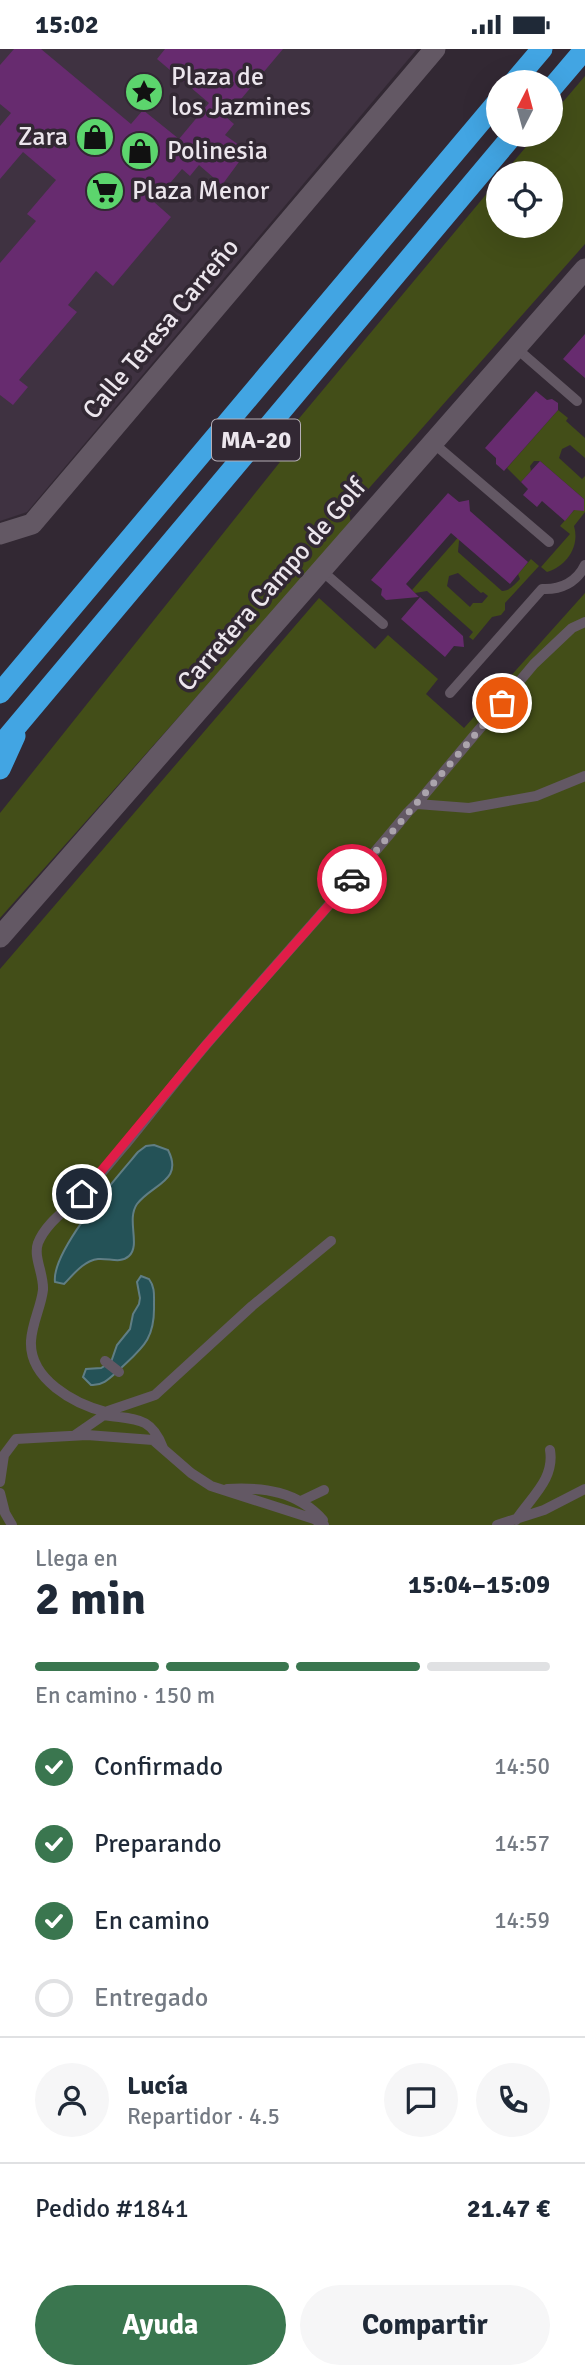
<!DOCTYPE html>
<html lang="es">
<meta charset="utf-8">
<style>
body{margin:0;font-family:Signika,sans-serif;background:#f6f6f7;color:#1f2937;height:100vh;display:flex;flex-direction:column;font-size:26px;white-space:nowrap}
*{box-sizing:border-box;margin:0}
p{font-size:23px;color:#747a83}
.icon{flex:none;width:38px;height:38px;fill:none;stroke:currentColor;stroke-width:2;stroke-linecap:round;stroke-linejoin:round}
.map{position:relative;height:1476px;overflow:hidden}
.drawer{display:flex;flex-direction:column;background:#fff;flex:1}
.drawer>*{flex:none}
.needle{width:46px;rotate:6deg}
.fabs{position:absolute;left:486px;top:21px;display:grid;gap:14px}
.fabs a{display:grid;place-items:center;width:77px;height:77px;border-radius:50%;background:#fff;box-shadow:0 7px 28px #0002;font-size:35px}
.pin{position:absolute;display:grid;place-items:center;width:60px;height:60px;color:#fff;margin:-30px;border:4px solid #fff;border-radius:50%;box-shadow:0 2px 7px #0007}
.courier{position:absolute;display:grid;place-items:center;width:70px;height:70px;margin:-35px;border:5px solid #e11d48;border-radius:50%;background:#fff;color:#222;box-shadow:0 2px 9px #0007}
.head em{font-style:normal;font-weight:700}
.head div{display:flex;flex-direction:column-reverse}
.head{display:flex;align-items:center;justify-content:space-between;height:119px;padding:0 35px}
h1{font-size:46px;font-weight:700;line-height:52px}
.bar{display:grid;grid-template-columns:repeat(4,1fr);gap:10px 7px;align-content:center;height:84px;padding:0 35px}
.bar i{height:9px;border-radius:5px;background:#e0e1e3}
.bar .active{background:#3a764f}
.bar p{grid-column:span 4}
.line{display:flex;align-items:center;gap:18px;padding:0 35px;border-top:2px solid #e0e1e3}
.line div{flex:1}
.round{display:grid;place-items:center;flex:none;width:74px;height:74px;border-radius:37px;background:#f6f6f7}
ol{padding:0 35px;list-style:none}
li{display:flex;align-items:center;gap:21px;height:77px}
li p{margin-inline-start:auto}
li .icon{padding:7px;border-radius:50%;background:#3a764f;color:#fff;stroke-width:4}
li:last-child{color:#747a83}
li i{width:38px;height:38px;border:4px solid #e0e1e3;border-radius:50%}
.action{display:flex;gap:14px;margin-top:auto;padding:14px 35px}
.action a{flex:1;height:80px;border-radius:42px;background:#3a764f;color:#fff;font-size:28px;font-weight:700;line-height:80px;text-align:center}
.action a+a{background:#f6f6f7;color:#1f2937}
.status{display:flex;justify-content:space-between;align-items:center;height:49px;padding:0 35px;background:#fff;direction:ltr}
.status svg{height:19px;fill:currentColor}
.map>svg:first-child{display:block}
.built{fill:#3f3241}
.green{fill:#434e18;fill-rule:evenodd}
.water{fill:#245257;stroke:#607e84;stroke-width:2}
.building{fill:#672b6f}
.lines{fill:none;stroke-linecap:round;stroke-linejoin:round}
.lane{stroke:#635864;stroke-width:10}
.street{stroke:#635864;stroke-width:21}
.secondary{stroke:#635864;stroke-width:21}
.highway{stroke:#42a5e3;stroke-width:21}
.done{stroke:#aba4ac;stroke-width:7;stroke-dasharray:0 12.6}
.route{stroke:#e11d48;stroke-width:9}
.labels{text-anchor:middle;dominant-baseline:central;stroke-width:7;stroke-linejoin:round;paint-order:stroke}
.shield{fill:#322833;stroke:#b4adb5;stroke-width:2}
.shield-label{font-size:24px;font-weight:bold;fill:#ece6ed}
.poi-label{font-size:26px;fill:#ece6ed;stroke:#322833;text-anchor:start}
.street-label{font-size:26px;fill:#ece6ed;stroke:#322833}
</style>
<div class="status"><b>15:02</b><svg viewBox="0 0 49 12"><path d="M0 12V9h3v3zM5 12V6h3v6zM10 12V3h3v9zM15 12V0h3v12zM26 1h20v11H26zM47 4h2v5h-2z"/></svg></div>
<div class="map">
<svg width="585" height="1476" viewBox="0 0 585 1476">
<rect width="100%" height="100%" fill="#322833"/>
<path class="built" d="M0 0H417L27 463 0 472Z"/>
<path class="green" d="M585 27V195L363 446 349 464 351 474 0 869V764L280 413 266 409 499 130V177H551V124H504L536 86H551V67Z
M558 361 568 369 566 372 585 389V409L570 396 562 400 559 409 582 430 585 427V463L574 477C580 497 567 517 547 523L541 518 570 485 560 477 584 450 540 412H534L530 417 531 422 521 433 507 419Z
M462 484 464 486 459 492 458 503 502 542C511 541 514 536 520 530L518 525 531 510 539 517 505 554V561L501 566 492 568 473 591 469 588 473 583 427 542 415 544 412 541ZM458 524 481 544 483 543 488 547 482 554H473L470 558 447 537 449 527Z
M585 544V1476H0V920L319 549 375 600 388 586 438 630 426 645 464 679Z"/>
<path class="water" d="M154 1096 168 1101C184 1132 152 1135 137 1155 126 1171 141 1196 129 1207 120 1215 110 1209 98 1210 83 1212 74 1225 64 1235L55 1233C51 1202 117 1128 138 1103L146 1097Z
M141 1227 149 1230C155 1238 154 1246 154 1256 155 1291 142 1299 119 1321 110 1329 103 1337 91 1336L83 1328 86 1320 101 1319 111 1313 117 1296 130 1280 133 1265 139 1255 140 1249 137 1233Z"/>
<path class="building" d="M14 0H41L131 75 143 61 179 90 209 54 157 10 165 0H283L226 68 234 75 225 86 247 102 222 136 199 116 190 127 182 120 154 153 171 168 113 237 96 222 68 256 77 263 19 331 28 338 13 356 0 346V214L36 172 27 165 56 131 23 103 0 130V77L11 64 0 55V16Z
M585 285V329L563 310Z
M536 342 547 351 552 350 558 354V361L504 422 496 415V409L485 399Z
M540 412 584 450V462L574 461 565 472 542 452 537 458 523 446 528 440 521 433Z
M448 444 459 453 469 451 470 462 528 513 510 535 451 484 406 535 419 548 386 551 381 546 382 540 371 531Z
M420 548 463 587 464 598 454 597 445 608 401 570Z"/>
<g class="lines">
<path class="lane" d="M516 299 577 352
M432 393 549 493
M322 522 383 575
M450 644 542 540C561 541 577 533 585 516
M417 755 469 759 536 747 585 727
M105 1312 119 1323
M106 1363C74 1355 29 1330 31 1292 32 1274 41 1258 43 1241 44 1225 33 1208 38 1194 46 1174 66 1161 80 1147 97 1131 111 1112 126 1095 153 1062 179 1028 206 996 273 918 343 843 408 763L420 751 534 615 572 579 585 573
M104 1366 108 1362 155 1346 252 1257 331 1192
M75 1386 104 1366C134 1371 151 1366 163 1399
M0 1433 4 1406 16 1390 87 1386 153 1391 191 1424 211 1437 314 1470 324 1476
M227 1440C264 1438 297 1442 323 1471
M0 1444 5 1464 12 1476
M301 1452 324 1441
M516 1471C531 1448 555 1430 550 1401
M497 1476 544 1461 585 1440"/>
<path class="street" d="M0 485 32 475 435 0"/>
<path class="secondary" d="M0 888 585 220"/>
<path class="highway" d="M514 33 542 0
M551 40 585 0
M0 644 499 51
M0 697 513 86
M0 720 15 687"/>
</g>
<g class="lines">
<path class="done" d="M352 830 502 654"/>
<path class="route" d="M82 1145 205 997 352 830"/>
</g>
<defs>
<symbol id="sight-disc" viewBox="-11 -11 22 22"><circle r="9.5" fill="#5cd56d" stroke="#322833"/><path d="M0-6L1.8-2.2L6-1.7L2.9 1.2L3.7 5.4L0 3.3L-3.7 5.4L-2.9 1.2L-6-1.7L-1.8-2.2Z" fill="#111"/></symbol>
<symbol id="shop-disc" viewBox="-11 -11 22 22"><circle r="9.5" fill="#5cd56d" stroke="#322833"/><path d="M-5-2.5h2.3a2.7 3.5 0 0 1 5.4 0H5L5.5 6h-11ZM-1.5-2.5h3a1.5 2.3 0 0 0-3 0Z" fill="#111"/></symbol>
<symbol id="supermarket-disc" viewBox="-11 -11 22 22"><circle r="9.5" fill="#5cd56d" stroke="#322833"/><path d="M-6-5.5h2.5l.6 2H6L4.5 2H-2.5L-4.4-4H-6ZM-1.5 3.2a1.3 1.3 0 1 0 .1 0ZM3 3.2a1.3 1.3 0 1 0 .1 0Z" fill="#111"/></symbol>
</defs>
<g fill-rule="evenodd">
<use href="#sight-disc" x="122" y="21" width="44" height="44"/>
<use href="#shop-disc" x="73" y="66" width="44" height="44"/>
<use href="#shop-disc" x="118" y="80" width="44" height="44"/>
<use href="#supermarket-disc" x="83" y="120" width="44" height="44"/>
</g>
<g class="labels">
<rect class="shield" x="212" y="370.5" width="88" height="41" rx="5"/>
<g class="shield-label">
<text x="256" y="391">MA-20</text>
</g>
<g class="poi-label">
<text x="171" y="28">Plaza de<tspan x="171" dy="30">los Jazmines</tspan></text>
<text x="68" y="88" text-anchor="end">Zara</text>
<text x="167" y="102">Polinesia</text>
<text x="132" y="142">Plaza Menor</text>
</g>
<g class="street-label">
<text transform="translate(161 280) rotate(-50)">Calle Teresa Carreño</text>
<text transform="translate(272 536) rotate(-49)">Carretera Campo de Golf</text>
</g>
</g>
</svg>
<div class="fabs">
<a><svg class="needle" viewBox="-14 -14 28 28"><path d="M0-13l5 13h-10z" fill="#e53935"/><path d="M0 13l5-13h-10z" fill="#747a83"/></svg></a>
<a><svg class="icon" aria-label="locate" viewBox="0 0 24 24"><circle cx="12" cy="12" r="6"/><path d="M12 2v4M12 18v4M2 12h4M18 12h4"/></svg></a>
</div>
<div class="pin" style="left:502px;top:654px;background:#ea580c"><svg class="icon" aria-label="bag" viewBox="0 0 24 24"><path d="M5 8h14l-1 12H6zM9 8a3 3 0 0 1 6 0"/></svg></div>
<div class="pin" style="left:82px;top:1145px;background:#1f2937"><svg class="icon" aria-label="home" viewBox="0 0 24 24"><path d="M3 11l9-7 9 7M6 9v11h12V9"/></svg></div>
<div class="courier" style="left:352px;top:830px"><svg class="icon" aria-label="car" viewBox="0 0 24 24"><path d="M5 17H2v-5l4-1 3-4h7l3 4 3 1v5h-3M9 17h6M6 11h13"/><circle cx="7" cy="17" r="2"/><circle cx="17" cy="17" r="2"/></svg></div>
</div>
<section class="drawer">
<div class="head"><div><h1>2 min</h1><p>Llega en</p></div><em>15:04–15:09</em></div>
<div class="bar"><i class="active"></i><i class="active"></i><i class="active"></i><i></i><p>En camino · 150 m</p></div>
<ol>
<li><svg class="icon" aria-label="check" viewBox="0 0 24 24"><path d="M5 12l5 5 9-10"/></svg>Confirmado<p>14:50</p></li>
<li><svg class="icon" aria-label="check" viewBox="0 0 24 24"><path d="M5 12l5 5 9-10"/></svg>Preparando<p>14:57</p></li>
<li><svg class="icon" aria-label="check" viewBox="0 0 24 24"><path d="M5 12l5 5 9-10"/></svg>En camino<p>14:59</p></li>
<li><i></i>Entregado</li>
</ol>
<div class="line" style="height:126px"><a class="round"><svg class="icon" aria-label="person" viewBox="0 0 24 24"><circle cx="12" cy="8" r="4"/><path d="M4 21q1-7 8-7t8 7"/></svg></a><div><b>Lucía</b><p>Repartidor · 4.5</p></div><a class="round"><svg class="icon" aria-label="chat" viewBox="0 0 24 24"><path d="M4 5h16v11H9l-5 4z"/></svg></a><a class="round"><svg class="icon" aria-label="phone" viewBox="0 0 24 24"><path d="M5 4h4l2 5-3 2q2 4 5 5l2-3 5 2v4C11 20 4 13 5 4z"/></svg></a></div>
<div class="line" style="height:91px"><div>Pedido #1841</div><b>21.47 €</b></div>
<div class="action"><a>Ayuda</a><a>Compartir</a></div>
</section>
